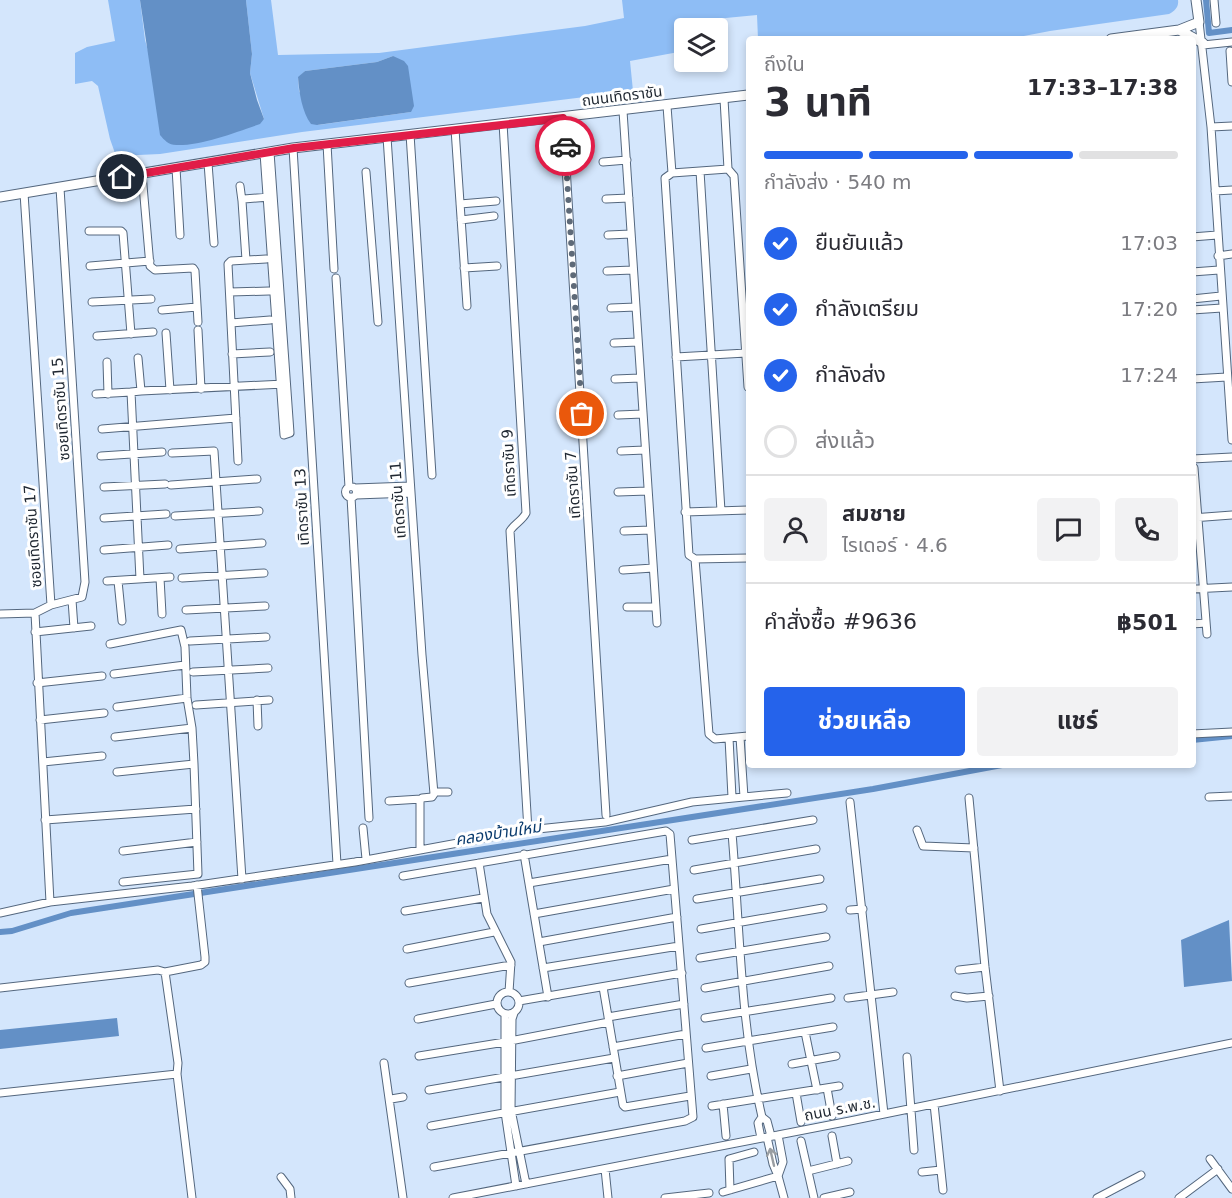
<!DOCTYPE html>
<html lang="th">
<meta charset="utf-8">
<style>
body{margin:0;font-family:"DejaVu Sans","Noto Sans Thai",sans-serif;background:#f2f2f3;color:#2b2b33;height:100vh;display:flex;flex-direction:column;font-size:22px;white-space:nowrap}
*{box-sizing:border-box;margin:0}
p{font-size:20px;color:#7c7c81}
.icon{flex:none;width:33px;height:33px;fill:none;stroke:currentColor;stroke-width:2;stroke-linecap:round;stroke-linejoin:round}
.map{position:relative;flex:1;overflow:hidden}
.side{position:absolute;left:746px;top:36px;width:450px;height:732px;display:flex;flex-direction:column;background:#fff;border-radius:6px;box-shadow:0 3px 9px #0003}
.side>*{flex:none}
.controls{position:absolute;left:674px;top:18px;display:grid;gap:12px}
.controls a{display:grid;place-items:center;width:54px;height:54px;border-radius:6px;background:#fff;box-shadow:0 3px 9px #0003;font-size:30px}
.pin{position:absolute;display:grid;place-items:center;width:51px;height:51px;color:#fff;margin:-26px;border:3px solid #fff;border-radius:50%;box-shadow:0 2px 6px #0007}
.courier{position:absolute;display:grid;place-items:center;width:60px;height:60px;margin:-30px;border:4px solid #e11d48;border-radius:50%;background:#fff;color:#222;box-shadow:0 2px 8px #0007}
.headline em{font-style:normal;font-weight:700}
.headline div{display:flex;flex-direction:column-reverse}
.headline{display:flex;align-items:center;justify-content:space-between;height:102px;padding:0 18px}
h1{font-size:39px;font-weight:700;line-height:45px}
.bar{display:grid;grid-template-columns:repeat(4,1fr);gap:9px 6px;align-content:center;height:72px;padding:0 18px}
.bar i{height:8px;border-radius:4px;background:#e1e1e2}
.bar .on{background:#2563eb}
.bar p{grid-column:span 4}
.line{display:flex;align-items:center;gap:15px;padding:0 18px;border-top:2px solid #e1e1e2}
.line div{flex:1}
.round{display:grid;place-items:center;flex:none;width:63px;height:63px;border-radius:6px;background:#f2f2f3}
ol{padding:0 18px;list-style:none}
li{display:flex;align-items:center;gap:18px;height:66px}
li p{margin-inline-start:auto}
li .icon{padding:6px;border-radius:50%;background:#2563eb;color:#fff;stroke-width:4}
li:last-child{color:#7c7c81}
li i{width:33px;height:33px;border:3px solid #e1e1e2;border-radius:50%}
.button{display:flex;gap:12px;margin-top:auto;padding:12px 18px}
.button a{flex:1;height:69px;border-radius:6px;background:#2563eb;color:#fff;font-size:24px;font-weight:700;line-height:69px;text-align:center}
.button a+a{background:#f2f2f3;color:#2b2b33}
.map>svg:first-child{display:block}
.green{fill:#8ebdf5;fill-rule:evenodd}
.water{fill:#6390c6}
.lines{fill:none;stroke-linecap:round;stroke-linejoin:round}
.canal{stroke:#6390c6;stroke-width:6}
.minor-casing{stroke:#54677e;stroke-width:9}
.tertiary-casing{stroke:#54677e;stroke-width:11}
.minor{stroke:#fff;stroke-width:7}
.tertiary{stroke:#fff;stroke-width:9}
.oneway{stroke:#9a9ea2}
.done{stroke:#5e6a78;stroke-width:6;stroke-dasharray:0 10.8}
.route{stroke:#e11d48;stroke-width:8}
.labels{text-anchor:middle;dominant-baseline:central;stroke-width:6;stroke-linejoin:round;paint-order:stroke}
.street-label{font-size:15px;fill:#1f2731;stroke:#fff}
.water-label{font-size:16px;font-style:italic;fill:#0a3b6d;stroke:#fff}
</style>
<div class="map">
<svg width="1232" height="1198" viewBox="0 0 1232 1198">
<rect width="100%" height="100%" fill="#d4e6fc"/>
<path class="green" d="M108 0H140L145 40 175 145C212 140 231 135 264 119L250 73 252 54 246 0H271L278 55 379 53 585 26 624 18 622 0H1178C1179 7 1175 11 1169 14L1050 31 1008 39H758L757 15 684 22V51L630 61 633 91 302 132 160 154 116 156 110 139 98 86 92 81 75 84V53L87 47 115 41ZM393 56 411 112 318 125 299 91 298 78 305 71 377 62Z"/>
<path class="water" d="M140 0H246L252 54 250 73 257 100 264 119 260 124C237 132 200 146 176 145 169 145 164 140 160 135Z
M393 56 404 61 408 66 414 106 411 112 317 125 311 124C302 112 299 92 298 77L305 71 377 62Z
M1229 920 1232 981 1184 987 1181 940Z
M117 1018 119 1036 0 1049V1030Z"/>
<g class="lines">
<path class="canal" d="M1206 0 1209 33 1232 30
M1192 740 1232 736
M0 932 12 931 71 913 873 789 1002 765"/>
<defs>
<path id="minor" d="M1214 0 1216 23
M1199 22 1211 127 1232 440
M1203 45 1232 42
M1230 51 1232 82
M724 99 728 169
M667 106 672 173
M623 111 657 623
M563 118 606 815
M503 123 526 513C522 521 514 524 510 531L528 830
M1211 127 1232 126
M455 129 467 306
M410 134 432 475
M387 137 422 655 434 794 432 797 422 798 420 801V850
M327 144 334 269
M293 148 337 864
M264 153 284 435 290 433 270 152
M603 162 627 160
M208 163 214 243
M176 168 180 235
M728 169 672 173 665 178 689 555 695 559 748 558
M728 169 734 176 748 387
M700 171 721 511
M366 172 378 322
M142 174 150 266 155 270 193 268 195 271 198 322
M240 186 242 201
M1215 191 1232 190
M24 193 51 605 35 613 50 902
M606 199 629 198
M460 204 496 201
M461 220 494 216
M89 231H121L123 233 131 334
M608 235 631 234
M1192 237 1217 235
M1218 256 1232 254
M246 260 242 201 244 199 269 197
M90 266 150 261
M464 268 497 266
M607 271 633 270
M1192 272 1219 270
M336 278 349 487
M230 292 269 291
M1192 299 1221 296
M92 302 151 299
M611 308 636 307
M162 310 197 307
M1192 310 1222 308
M231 323 270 320
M198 330 201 389
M166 333 170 390
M97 336 153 332
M614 343 638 342
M232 354 270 352
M676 357 746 353
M138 358 141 391 131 392 140 579
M107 362 108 394
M615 379 640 378
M1192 379 1227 377
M141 391 284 384
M96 394 131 392
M618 415 643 414
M102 429 236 418
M621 451 645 450
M172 453 214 451 242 879
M101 456 162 452
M1192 459 1232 457
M238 461 228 264 231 261 266 259
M1194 468 1207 634
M171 485 257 479
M345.5 492a5.5 5.5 0 1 1 11 0a5.5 5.5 0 1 1-11 0Z
M104 487 165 484
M355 488 410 486
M618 492 648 491
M356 495 411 493
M351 497 369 818
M685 512 748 510
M175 516 259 511
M104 518 166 514
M1192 518 1232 515
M624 531 650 530
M180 549 262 543
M104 550 168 545
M695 559 709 734 715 739 748 736
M623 570 653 568
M160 578 162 614
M182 578 264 573
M107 581 170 577
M118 581 122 621
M1192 589 1232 587
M72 600 74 628
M51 605 82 597 85 582 60 188
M627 607H656
M186 610 265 606
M0 614 35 613
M1192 624 1206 623
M35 632 91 626
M190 641 266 637
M110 644 181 630 185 647 187 698 192 728 194 764 198 874 123 882
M193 672 268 668
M114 674 185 665
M37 683 102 676
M257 700 258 726
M196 705 269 700
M117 707 187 698
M40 720 104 713
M1192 734 1232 732
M115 737 192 728
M729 738 732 797
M43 762 102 756
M117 772 194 764
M434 792H448
M744 797 787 793
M1209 797 1232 796
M969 798 985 967 1000 1091
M389 801 421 799
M850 802 884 1114
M45 820 196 809
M363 828 366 859
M917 830 923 846 974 848
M732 833C740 928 740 1024 762 1117L767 1121 771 1136
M692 840 813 820
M123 851 197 842
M524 854 548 997
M479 863 487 914 511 962 509 992
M694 870 816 849
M403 876 666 831 670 834 693 1117 685 1121 434 1167
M529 883 672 859
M697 899 820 879
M850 910 863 909
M405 911 483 898
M0 913 50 902 192 886 355 862 528 830 605 822 692 802 744 797 740 737
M534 914 674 889
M701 929 823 908
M539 942 677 917
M407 949 494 932
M700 958 826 937
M543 968 679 946
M959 970 985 967
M165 972 178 1063 177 1074 192 1198
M409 983 511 965
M603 987 623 1105 625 1107 690 1096
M0 988 158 970 165 972 201 965 205 962V957L197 885
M705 988 829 966
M497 1003a11 11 0 1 1 22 0a11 11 0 1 1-22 0Z
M955 996 967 998 989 996
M848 998 893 992
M519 1001 682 973
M514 1013 512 1019 511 1110 526 1184
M505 1014V1112L516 1186
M608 1017 684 1004
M705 1018 831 998
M418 1019 496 1004
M805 1032 817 1090
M613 1047 686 1034
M706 1048 833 1027
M419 1056 505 1042 609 1022
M907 1057 914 1150
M384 1063 403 1198
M792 1064 836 1056
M617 1076 688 1063
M711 1076 751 1069
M827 1088 832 1116
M429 1090 614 1058
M0 1093 177 1074
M796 1093 801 1122
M391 1099 403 1097
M723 1104 726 1136
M934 1104 943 1190
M712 1106 839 1086
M431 1126 620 1092
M832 1136 837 1164
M767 1137 773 1164 778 1176 783 1162 778 1135
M761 1138 758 1123 762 1117
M801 1141 814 1198
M1210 1159 1232 1189
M605 1169 608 1198
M808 1171 848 1161
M922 1172 941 1170
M281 1177 290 1189 291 1198
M730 1190 729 1159 754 1152
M723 1192 778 1176 784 1198
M453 1198 850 1121 1232 1043
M665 1198 709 1193
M824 1198 850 1192
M1097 1198 1141 1175
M1179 1198 1218 1169"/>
<path id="tertiary" d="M1179 30 1203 43
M1111 39 1179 30 1199 22 1196 0
M0 197 293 148 748 95"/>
</defs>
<use href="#minor" class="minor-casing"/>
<use href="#tertiary" class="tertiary-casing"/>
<use href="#minor" class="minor"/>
<use href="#tertiary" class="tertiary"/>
</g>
<defs><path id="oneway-shaft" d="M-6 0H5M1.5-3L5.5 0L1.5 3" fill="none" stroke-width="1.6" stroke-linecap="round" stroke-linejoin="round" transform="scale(1.5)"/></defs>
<use class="oneway" href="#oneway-shaft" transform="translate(772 1157) rotate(-103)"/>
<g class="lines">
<path class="done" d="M565 146 582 414"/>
<path class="route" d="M122 177 294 148 563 118 565 146"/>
</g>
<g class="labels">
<g class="street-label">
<text transform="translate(622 96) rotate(-7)">ถนนเทิดราชัน</text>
<text transform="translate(61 409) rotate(-94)">ซอยเทิดราชัน 15</text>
<text transform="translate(509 463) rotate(-93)">เทิดราชัน 9</text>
<text transform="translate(573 485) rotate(-94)">เทิดราชัน 7</text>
<text transform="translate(398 500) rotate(-94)">เทิดราชัน 11</text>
<text transform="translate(302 507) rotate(-93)">เทิดราชัน 13</text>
<text transform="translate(33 536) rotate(-94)">ซอยเทิดราชัน 17</text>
<text transform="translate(840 1109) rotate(-11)">ถนน ร.พ.ช.</text>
</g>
<g class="water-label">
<text transform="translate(498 833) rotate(-9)">คลองบ้านใหม่</text>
</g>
</g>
</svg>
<div class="controls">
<a><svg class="icon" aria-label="layers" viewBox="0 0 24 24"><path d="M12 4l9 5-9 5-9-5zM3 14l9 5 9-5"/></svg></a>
</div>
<div class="pin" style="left:582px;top:414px;background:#ea580c"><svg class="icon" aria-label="bag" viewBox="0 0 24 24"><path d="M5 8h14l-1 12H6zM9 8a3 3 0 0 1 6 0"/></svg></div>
<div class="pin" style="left:122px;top:177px;background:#1f2937"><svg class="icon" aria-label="home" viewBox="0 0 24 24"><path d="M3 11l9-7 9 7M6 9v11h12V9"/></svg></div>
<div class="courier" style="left:565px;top:146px"><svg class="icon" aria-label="car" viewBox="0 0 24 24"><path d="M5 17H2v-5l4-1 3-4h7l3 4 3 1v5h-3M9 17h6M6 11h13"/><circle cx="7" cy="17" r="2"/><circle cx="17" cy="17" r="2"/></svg></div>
<section class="side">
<div class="headline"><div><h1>3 นาที</h1><p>ถึงใน</p></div><em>17:33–17:38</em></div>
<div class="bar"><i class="on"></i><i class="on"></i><i class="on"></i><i></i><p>กำลังส่ง · 540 m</p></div>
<ol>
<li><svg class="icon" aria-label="check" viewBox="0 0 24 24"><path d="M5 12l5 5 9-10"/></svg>ยืนยันแล้ว<p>17:03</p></li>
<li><svg class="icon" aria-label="check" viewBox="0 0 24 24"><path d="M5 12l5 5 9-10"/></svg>กำลังเตรียม<p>17:20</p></li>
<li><svg class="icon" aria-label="check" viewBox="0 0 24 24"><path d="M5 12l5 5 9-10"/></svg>กำลังส่ง<p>17:24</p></li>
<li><i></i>ส่งแล้ว</li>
</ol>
<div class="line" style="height:108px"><a class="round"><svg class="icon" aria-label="person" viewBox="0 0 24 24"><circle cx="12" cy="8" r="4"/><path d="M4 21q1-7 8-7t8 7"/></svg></a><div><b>สมชาย</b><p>ไรเดอร์ · 4.6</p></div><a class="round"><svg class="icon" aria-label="chat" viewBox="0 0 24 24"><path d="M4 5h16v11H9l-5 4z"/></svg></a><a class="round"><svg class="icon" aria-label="phone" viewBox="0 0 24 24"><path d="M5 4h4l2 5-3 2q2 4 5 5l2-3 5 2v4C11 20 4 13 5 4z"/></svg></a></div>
<div class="line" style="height:78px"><div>คำสั่งซื้อ #9636</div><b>฿501</b></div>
<div class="button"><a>ช่วยเหลือ</a><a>แชร์</a></div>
</section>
</div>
